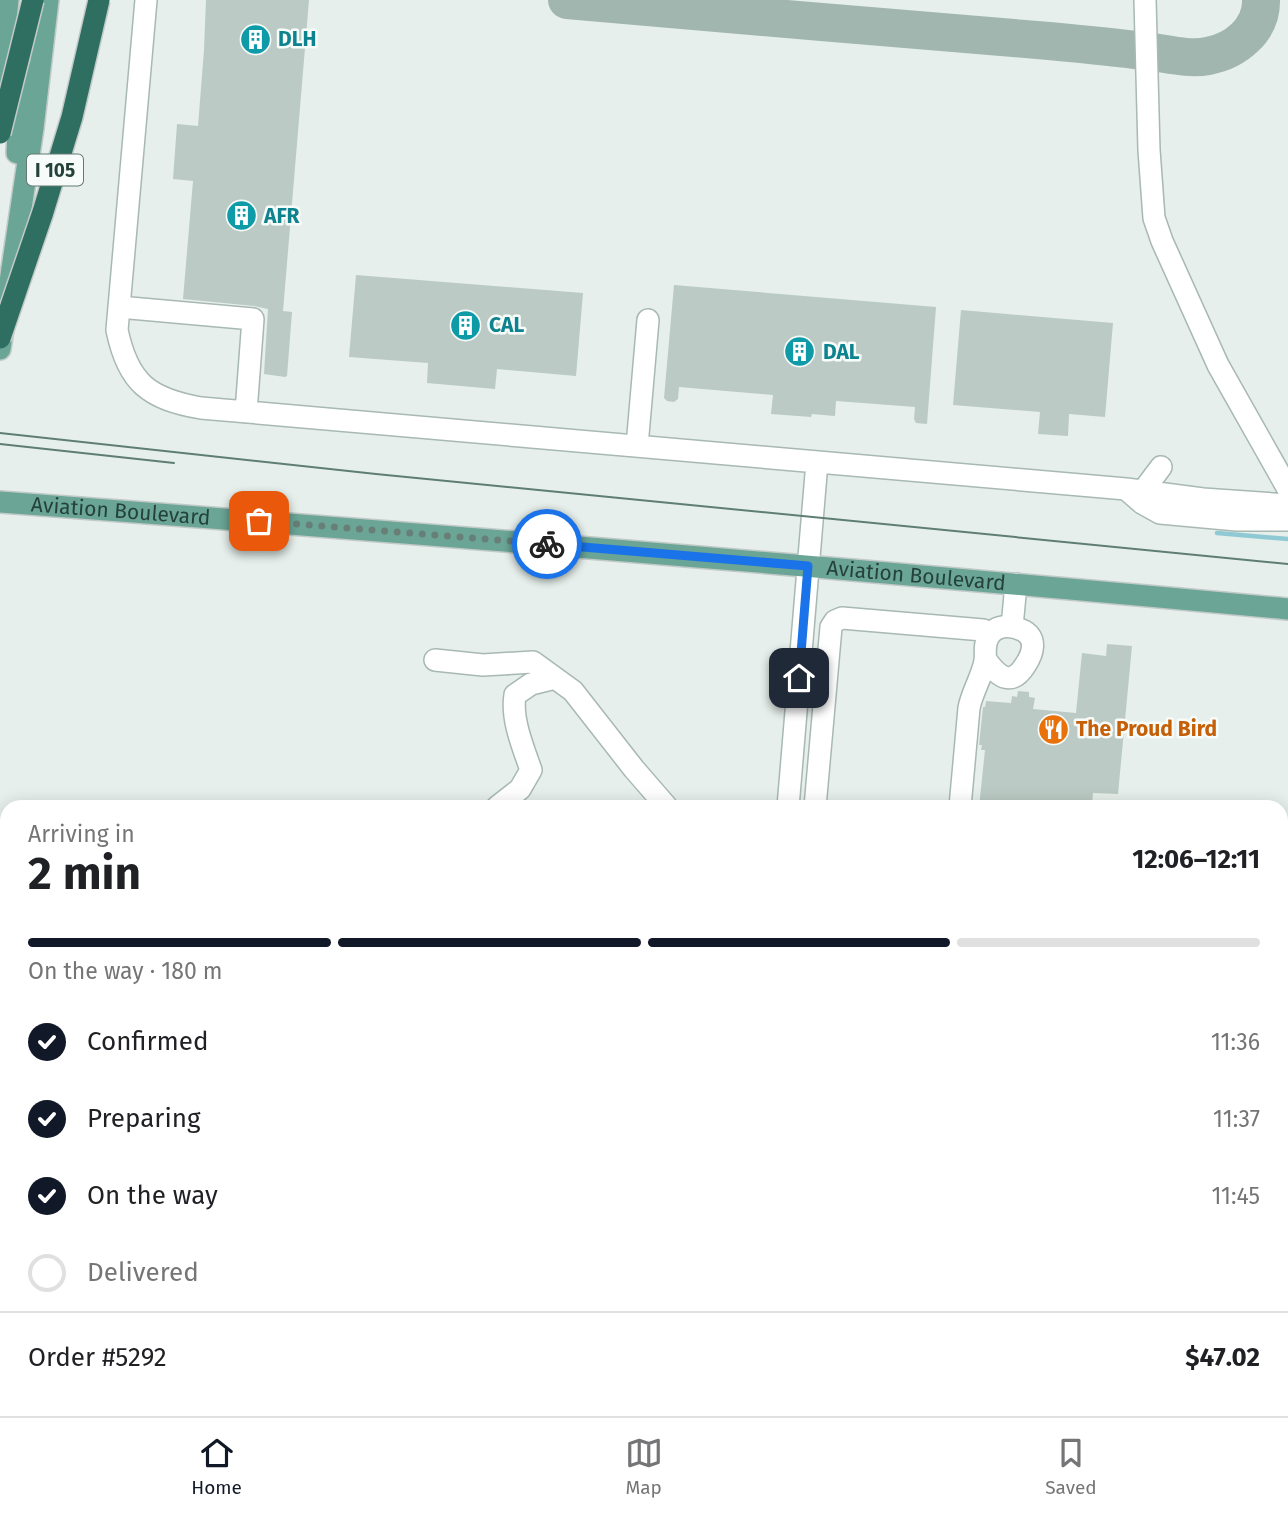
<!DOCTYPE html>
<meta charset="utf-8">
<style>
body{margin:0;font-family:"Fira Sans",sans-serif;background:#f2f2f2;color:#202124;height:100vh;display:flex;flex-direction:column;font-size:26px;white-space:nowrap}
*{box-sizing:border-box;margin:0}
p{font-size:23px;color:#757577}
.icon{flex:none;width:38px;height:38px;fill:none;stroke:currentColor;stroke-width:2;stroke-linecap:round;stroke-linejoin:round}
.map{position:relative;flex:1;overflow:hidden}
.side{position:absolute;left:0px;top:800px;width:1288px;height:618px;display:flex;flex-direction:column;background:#fff;border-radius:21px 21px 0 0;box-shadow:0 4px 18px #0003}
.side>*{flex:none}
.pin{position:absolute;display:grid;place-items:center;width:60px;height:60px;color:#fff;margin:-30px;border-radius:14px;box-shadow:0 4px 10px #0006}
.courier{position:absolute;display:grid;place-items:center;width:70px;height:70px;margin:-35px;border:5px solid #1a73e8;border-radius:50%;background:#fff;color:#222;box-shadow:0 2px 9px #0007}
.overview em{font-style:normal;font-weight:700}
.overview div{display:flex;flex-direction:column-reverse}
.overview{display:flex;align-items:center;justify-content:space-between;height:119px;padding:0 28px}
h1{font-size:46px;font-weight:700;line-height:52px}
.bar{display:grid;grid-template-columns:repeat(4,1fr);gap:10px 7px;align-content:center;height:84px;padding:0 28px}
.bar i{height:9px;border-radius:5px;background:#e0e0e0}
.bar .current{background:#111827}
.bar p{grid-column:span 4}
.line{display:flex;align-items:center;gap:18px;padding:0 28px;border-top:2px solid #e0e0e0}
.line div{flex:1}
ol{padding:0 28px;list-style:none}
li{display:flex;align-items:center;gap:21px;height:77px}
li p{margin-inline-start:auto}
li .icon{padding:7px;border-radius:50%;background:#111827;color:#fff;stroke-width:4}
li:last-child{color:#757577}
li i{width:38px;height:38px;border:4px solid #e0e0e0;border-radius:50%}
.tabs{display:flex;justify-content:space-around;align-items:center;height:98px;border-top:2px solid #e0e0e0;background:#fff;font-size:19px;color:#757577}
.tabs a{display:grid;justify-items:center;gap:4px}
.tabs .current{color:#111827}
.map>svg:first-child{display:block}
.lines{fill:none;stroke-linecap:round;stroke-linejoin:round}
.stream{stroke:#8ec9d4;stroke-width:4.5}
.taxiway{stroke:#a2b6b0;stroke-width:38}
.building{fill:#bbcac4}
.minor-casing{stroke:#a8b8b2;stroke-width:24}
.major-casing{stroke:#c2cac8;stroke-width:24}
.minor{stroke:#fff;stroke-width:21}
.major{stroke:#6aa596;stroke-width:21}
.tram{stroke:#5f7d75;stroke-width:2}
.highway-bridge-casing{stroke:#c2cac8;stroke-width:24;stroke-linecap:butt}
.highway-bridge{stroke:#2f6f62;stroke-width:21}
.done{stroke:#687f78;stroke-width:7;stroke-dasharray:0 12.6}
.route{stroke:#1a73e8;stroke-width:9}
.labels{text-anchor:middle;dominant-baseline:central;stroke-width:5;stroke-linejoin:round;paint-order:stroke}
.shield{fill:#f7fbf9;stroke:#637a73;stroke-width:2}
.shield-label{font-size:19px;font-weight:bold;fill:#24423a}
.culture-label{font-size:21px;font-weight:bold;fill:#0d838f;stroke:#f7fbf9;text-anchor:start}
.street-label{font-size:21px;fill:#24423a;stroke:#f7fbf9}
.food-label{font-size:21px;font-weight:bold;fill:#c56008;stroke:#f7fbf9;text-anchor:start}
</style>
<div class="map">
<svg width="1288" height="1416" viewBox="0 0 1288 1416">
<rect width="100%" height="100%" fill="#e6efeb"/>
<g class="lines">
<path class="stream" d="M1217 533 1288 539"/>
<path class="taxiway" d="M567 0C728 14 888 28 1049 41 1081 44 1113 47 1144 51 1165 53 1187 60 1208 56 1235 51 1262 30 1261 0"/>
</g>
<path class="building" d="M206 0H309L283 311 292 312 287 376 285 377 264 374 268 309 254 306 183 299 193 181 173 179 177 124 198 126 204 50Z
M356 275 583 293 576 376 497 369 495 389 427 383 428 363 349 357Z
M674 285 936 307 927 424 916 423 914 419 915 407 836 401 835 416 812 414 811 417 771 414 773 395 679 387 678 399 674 402 667 401 664 398Z
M961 310 1113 323 1105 417 1069 414 1068 436 1038 434 1040 412 953 405Z
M1107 644 1132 646 1118 794 1093 793 1092 807H979L985 750H981L982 745H979L983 707H985L986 701 1011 703 1012 696 1017 697 1018 691 1029 692V697L1035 698 1033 709 1076 713 1082 653 1106 656Z"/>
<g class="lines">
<defs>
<path id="minor" d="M146 0 117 330C128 383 149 399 201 408L1126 489 1203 499 1288 505
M1145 0 1149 150 1154 218 1162 241 1218 365 1288 489
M119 307 253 319 246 412
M637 446 648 320
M1127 490 1142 503 1160 513 1237 520H1288
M1143 491 1161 467
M1012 627 1016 584
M435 660 483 665 533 662 573 691 634 769 667 807
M497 807 520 789 531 770C523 747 511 719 515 695L531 684 555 678
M788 807 817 462
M815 807 831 627 835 621 842 618 983 630 990 633
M960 807 969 708C972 692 982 677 985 661 986 654 984 647 987 640 993 624 1011 624 1024 631 1037 639 1033 653 1026 664 1012 687 999 678 986 660
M1281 990 1285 962 1286 925
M1281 1097 1288 1307
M0 1194H7
M0 1355 7 1356
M663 1410 724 1416
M774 1416 775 1410
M1028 1416V1410"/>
<g id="major">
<path d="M0 78 8 0"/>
<path d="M17 153 21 69"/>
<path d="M0 349 33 128 48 0"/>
<path id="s1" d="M0 502C430 534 859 569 1288 609"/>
</g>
</defs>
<use href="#minor" class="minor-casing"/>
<use href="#major" class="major-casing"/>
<use href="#minor" class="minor"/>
<use href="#major" class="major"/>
<path class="tram" d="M0 433 376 474 1288 564
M0 444 174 463"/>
<defs>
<path id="highway-bridge" d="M0 133 33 0
M0 338 43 212 72 117 99 0"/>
</defs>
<use href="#highway-bridge" class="highway-bridge-casing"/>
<use href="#highway-bridge" class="highway-bridge"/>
</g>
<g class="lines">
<path class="done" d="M259 521 547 544"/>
<path class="route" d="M547 544 808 566 799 678"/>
</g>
<defs>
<symbol id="building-disc" viewBox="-11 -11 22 22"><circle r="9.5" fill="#0f9aa8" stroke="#f7fbf9"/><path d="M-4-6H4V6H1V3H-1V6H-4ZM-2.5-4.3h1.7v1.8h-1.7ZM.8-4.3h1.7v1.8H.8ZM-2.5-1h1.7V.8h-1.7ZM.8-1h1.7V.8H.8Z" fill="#fff"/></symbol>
<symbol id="restaurant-disc" viewBox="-11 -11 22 22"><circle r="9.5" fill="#e8710a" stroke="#f7fbf9"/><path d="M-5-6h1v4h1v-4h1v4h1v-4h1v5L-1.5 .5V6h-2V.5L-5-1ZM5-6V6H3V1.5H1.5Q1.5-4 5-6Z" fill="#fff"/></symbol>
</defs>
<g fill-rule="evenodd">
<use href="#building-disc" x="238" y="22" width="35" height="35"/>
<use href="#building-disc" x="224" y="198" width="35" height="35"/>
<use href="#building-disc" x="448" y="308" width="35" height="35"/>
<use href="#building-disc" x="782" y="334" width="35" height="35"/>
<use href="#restaurant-disc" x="1036" y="712" width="35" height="35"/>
</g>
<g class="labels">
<rect class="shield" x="27" y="154.5" width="56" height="31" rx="5"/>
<g class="shield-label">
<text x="55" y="170">I 105</text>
</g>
<g class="culture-label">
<text x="278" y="39">DLH</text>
<text x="264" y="216">AFR</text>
<text x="489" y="325">CAL</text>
<text x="823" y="352">DAL</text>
</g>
<g class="street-label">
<text stroke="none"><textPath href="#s1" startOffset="121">Aviation Boulevard</textPath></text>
<text stroke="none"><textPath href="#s1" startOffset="919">Aviation Boulevard</textPath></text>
</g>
<g class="food-label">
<text x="1076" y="729">The Proud Bird</text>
</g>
</g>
</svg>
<div class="pin" style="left:259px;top:521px;background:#ea580c"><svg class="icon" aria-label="bag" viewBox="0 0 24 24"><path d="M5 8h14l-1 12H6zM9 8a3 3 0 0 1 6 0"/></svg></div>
<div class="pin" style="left:799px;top:678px;background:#1f2937"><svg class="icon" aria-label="home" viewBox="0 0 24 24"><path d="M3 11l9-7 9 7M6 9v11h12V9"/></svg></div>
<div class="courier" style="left:547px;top:544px"><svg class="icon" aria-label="bike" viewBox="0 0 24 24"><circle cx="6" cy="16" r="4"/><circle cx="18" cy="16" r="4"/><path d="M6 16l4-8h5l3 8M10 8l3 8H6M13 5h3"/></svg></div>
<section class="side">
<div class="overview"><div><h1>2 min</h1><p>Arriving in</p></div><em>12:06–12:11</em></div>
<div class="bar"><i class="current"></i><i class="current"></i><i class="current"></i><i></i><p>On the way · 180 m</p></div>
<ol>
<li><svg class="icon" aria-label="check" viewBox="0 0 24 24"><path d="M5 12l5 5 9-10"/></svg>Confirmed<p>11:36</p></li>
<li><svg class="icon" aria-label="check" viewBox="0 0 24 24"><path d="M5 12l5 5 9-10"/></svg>Preparing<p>11:37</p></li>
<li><svg class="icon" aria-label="check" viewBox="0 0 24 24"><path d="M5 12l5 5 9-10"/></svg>On the way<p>11:45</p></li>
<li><i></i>Delivered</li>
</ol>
<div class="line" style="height:91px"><div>Order #5292</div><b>$47.02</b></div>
</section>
</div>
<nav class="tabs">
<a class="current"><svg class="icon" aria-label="home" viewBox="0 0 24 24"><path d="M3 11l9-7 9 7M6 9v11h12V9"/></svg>Home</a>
<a><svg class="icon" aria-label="map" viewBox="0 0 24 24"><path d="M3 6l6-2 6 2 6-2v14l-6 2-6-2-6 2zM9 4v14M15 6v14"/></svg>Map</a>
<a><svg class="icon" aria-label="saved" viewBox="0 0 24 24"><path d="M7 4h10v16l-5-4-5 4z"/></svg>Saved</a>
</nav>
